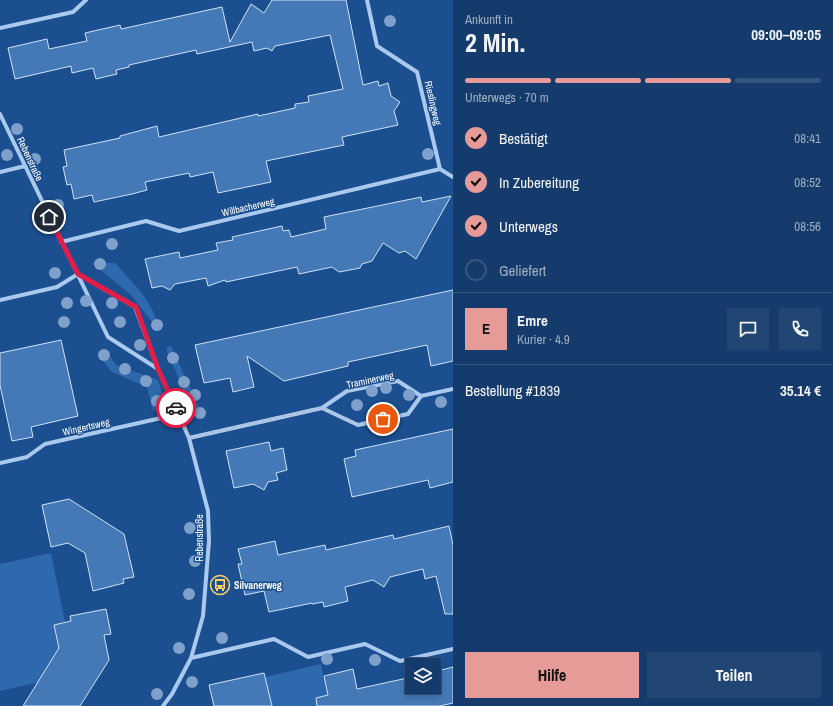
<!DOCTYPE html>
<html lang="de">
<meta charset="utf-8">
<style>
body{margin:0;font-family:"Archivo Narrow",sans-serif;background:#214673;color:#f1f3f6;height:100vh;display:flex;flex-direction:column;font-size:15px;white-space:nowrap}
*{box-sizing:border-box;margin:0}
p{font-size:13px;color:#9dadc1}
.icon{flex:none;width:22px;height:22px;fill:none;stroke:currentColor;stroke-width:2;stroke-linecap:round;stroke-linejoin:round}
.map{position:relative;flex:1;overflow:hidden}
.panel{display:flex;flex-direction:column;background:#143b6b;width:380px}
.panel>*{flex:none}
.buttons{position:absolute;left:405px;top:658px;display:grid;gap:8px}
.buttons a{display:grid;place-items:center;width:36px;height:36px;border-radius:0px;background:#143b6b;box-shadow:0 2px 6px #0003,0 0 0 1px #33557e;font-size:20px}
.pin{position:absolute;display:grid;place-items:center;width:34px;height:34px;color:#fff;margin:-17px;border:2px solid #fff;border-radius:50%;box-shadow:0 1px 4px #0007}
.courier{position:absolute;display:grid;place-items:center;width:40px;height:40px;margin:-20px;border:3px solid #e11d48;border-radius:50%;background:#fff;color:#222;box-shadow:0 1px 5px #0007}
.headline em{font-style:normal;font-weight:700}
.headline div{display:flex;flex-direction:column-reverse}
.headline{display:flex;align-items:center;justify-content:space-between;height:68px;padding:0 12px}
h1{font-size:26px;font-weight:700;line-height:30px}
.bar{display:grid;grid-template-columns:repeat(4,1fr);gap:6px 4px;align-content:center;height:48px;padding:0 12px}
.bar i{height:5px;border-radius:3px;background:#33557e}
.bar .current{background:#e69b98}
.bar p{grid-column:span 4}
.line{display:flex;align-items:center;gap:10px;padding:0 12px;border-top:1px solid #33557e}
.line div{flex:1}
.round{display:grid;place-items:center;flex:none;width:42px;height:42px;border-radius:0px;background:#214673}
ol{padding:0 12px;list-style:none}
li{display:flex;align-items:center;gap:12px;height:44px}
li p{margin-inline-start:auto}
li .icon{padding:4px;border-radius:50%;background:#e69b98;color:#111;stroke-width:4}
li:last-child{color:#9dadc1}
li i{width:22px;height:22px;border:2px solid #33557e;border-radius:50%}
.primary-button{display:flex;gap:8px;margin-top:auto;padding:8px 12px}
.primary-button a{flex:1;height:46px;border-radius:0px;background:#e69b98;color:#111;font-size:16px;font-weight:700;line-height:46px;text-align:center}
.primary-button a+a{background:#214673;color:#f1f3f6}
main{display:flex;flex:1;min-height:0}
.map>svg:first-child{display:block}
.green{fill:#2e69ad}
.building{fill:#4478b7;stroke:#cfe3fa}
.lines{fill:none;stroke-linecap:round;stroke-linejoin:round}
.street{stroke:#a9c9ee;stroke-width:4}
.tree{fill:#7ea0ca}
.done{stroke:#afc1d8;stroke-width:4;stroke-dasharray:0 7.2}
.route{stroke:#e11d48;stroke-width:5}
.labels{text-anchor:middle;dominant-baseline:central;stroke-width:3;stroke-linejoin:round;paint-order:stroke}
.street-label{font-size:10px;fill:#fff;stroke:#1b4f8f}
.poi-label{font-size:10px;font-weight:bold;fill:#fff;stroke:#1b4f8f;text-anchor:start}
</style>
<main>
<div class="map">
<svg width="453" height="706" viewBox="0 0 453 706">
<rect width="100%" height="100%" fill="#1b4f8f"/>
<path class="green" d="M92 263H115C135 286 154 301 159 331L131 295Z
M171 346 204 418 194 416 166 348Z
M106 350 116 365 158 380 167 408 153 411 147 387 112 372 98 355Z
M51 553 65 622 54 625 60 650 40 682 0 691V564Z
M321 664 330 706H272L265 677Z"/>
<path class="building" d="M272 0H346L363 85 378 81 379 86 388 83 391 96 400 102 394 111 398 125 342 137 344 145 266 161 271 182 218 193 213 172 190 177 189 173 145 182 147 190 132 194 94 202 92 195 74 199 71 184 67 185 63 167 67 166 64 150 120 138V136L157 126 159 137 258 114V116L295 108V104L309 102 308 96 343 89 330 35 275 46 272 51 267 48 254 51 252 42 197 54 196 50 129 65V67L116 70 117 74 96 79 93 68 72 73 71 66 15 79 8 48 47 39 49 49 87 41 85 33 120 25 121 29 222 7 230 42 251 4 264 13Z
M451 196 416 259 405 251 399 253 383 243 372 261 362 264 360 268 339 272 332 267 299 274 297 267 226 282 225 280 208 286 206 278 175 284 170 290 162 286 152 288 145 259 179 252 180 258 218 250 216 243 233 240 232 237 282 226 283 231 289 230 291 237 326 229 324 217 421 197 422 202Z
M453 290V361L431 366 427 345 348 362V366L284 381 247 356 254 387 233 392 230 378 204 383 195 345Z
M61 340 78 416 31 427 33 437 12 441 0 385V353Z
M453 429V482L430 488 428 480 352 497 344 459 356 456 355 450Z
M269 442 271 451 283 448 287 470 276 473 278 480 268 482 264 490 253 484 234 488 226 451Z
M69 499 124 534 134 577 123 579 124 583 93 591 85 553 68 543 51 547 42 505Z
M449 526 453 545V614H445L436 576 425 579 423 569 390 577 384 587 373 580 345 587 348 601 324 607 323 602 312 604V603L269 612 264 591 245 595 238 564H242L238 549 275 541 278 555 325 545 326 550 393 535 394 539Z
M106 609 111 634 104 635 109 660 80 706H23L59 648 54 625 71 621 70 616Z
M453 667V703L440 706H317L316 698 328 695 324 676 353 669 357 689 412 677V687H434V672Z
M264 673 272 706H214L209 685Z"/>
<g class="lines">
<path class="street" d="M367 0 377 46 417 72 440 169 453 177
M0 28 73 12 86 0
M0 114 108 337 158 369
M0 172 25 166
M61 242 146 221 179 231 440 169
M78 274 135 307 158 369 189 438 208 511 209 541 203 616 191 658 172 694 163 706
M0 300 57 287 78 274
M322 408 358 425 408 414 421 396
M189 438 322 408 347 391 398 381 421 396 453 389
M0 463 27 457 45 444 179 414
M191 658 274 639 308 657 365 644 400 661 453 649"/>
</g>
<g class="tree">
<circle cx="390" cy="21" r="6"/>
<circle cx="17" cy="129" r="6"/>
<circle cx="428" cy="154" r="6"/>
<circle cx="7" cy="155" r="6"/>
<circle cx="35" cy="159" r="6"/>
<circle cx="58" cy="205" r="6"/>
<circle cx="112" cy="244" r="6"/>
<circle cx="100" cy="264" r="6"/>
<circle cx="55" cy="273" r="6"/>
<circle cx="86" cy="301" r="6"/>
<circle cx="67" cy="303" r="6"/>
<circle cx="112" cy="303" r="6"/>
<circle cx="64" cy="322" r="6"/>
<circle cx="120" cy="322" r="6"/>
<circle cx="157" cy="325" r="6"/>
<circle cx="140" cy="345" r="6"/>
<circle cx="104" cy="355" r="6"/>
<circle cx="173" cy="358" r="6"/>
<circle cx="125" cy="369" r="6"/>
<circle cx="146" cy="381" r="6"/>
<circle cx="184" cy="382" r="6"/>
<circle cx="386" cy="388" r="6"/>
<circle cx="372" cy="391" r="6"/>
<circle cx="195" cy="395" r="6"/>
<circle cx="409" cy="395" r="6"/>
<circle cx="157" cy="401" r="6"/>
<circle cx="441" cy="402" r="6"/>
<circle cx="357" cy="405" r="6"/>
<circle cx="200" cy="413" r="6"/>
<circle cx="190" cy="528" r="6"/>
<circle cx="195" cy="561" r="6"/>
<circle cx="189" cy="594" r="6"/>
<circle cx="222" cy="638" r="6"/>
<circle cx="179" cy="648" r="6"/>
<circle cx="327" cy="659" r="6"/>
<circle cx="375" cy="660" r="6"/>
<circle cx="192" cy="682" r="6"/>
<circle cx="157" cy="694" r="6"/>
</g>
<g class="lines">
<path class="done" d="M176 408 189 438 322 408 358 425 383 419"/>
<path class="route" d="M49 217 78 274 136 307 158 369 176 408"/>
</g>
<defs>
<symbol id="bus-ring" viewBox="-11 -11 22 22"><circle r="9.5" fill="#1b4f8f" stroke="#ffd166" stroke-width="1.5"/><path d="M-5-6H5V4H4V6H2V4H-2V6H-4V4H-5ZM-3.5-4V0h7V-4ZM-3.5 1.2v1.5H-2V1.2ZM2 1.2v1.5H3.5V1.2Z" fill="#ffd166"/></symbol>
</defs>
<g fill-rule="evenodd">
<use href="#bus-ring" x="209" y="574" width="22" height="22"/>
</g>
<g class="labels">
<g class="street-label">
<text transform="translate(433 103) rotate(77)">Rieslingweg</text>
<text transform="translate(30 159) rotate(65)">Rebenstraße</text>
<text transform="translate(248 207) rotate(-13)">Willbacherweg</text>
<text transform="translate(370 380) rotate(-12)">Traminerweg</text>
<text transform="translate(86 427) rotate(-13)">Wingertsweg</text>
<text transform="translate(199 538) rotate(-90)">Rebenstraße</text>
</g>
<g class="poi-label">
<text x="234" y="585">Silvanerweg</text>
</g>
</g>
</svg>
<div class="buttons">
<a><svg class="icon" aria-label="layers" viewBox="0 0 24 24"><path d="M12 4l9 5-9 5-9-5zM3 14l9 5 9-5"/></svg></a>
</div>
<div class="pin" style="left:383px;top:419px;background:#ea580c"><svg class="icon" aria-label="bag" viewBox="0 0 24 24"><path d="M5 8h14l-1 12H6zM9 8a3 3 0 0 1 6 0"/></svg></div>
<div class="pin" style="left:49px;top:217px;background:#1f2937"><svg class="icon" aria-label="home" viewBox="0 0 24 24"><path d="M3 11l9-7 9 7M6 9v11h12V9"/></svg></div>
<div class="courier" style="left:176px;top:408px"><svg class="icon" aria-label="car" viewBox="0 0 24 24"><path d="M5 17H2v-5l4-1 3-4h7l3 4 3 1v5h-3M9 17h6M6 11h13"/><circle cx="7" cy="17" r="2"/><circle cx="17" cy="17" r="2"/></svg></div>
</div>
<section class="panel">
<div class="headline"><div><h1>2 Min.</h1><p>Ankunft in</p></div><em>09:00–09:05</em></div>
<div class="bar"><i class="current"></i><i class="current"></i><i class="current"></i><i></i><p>Unterwegs · 70 m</p></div>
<ol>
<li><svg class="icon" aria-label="check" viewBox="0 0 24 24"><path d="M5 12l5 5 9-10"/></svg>Bestätigt<p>08:41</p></li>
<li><svg class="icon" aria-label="check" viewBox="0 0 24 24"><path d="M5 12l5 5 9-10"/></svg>In Zubereitung<p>08:52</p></li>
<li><svg class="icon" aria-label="check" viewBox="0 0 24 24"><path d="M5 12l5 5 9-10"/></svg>Unterwegs<p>08:56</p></li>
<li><i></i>Geliefert</li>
</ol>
<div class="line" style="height:72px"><b class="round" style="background:#e69b98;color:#111">E</b><div><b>Emre</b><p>Kurier · 4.9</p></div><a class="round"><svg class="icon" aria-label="chat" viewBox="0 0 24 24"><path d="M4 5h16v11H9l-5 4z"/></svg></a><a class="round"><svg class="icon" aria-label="phone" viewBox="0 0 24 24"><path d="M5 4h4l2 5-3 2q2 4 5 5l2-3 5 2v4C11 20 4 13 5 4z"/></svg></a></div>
<div class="line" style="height:52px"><div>Bestellung #1839</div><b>35.14 €</b></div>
<div class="primary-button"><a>Hilfe</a><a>Teilen</a></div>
</section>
</main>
